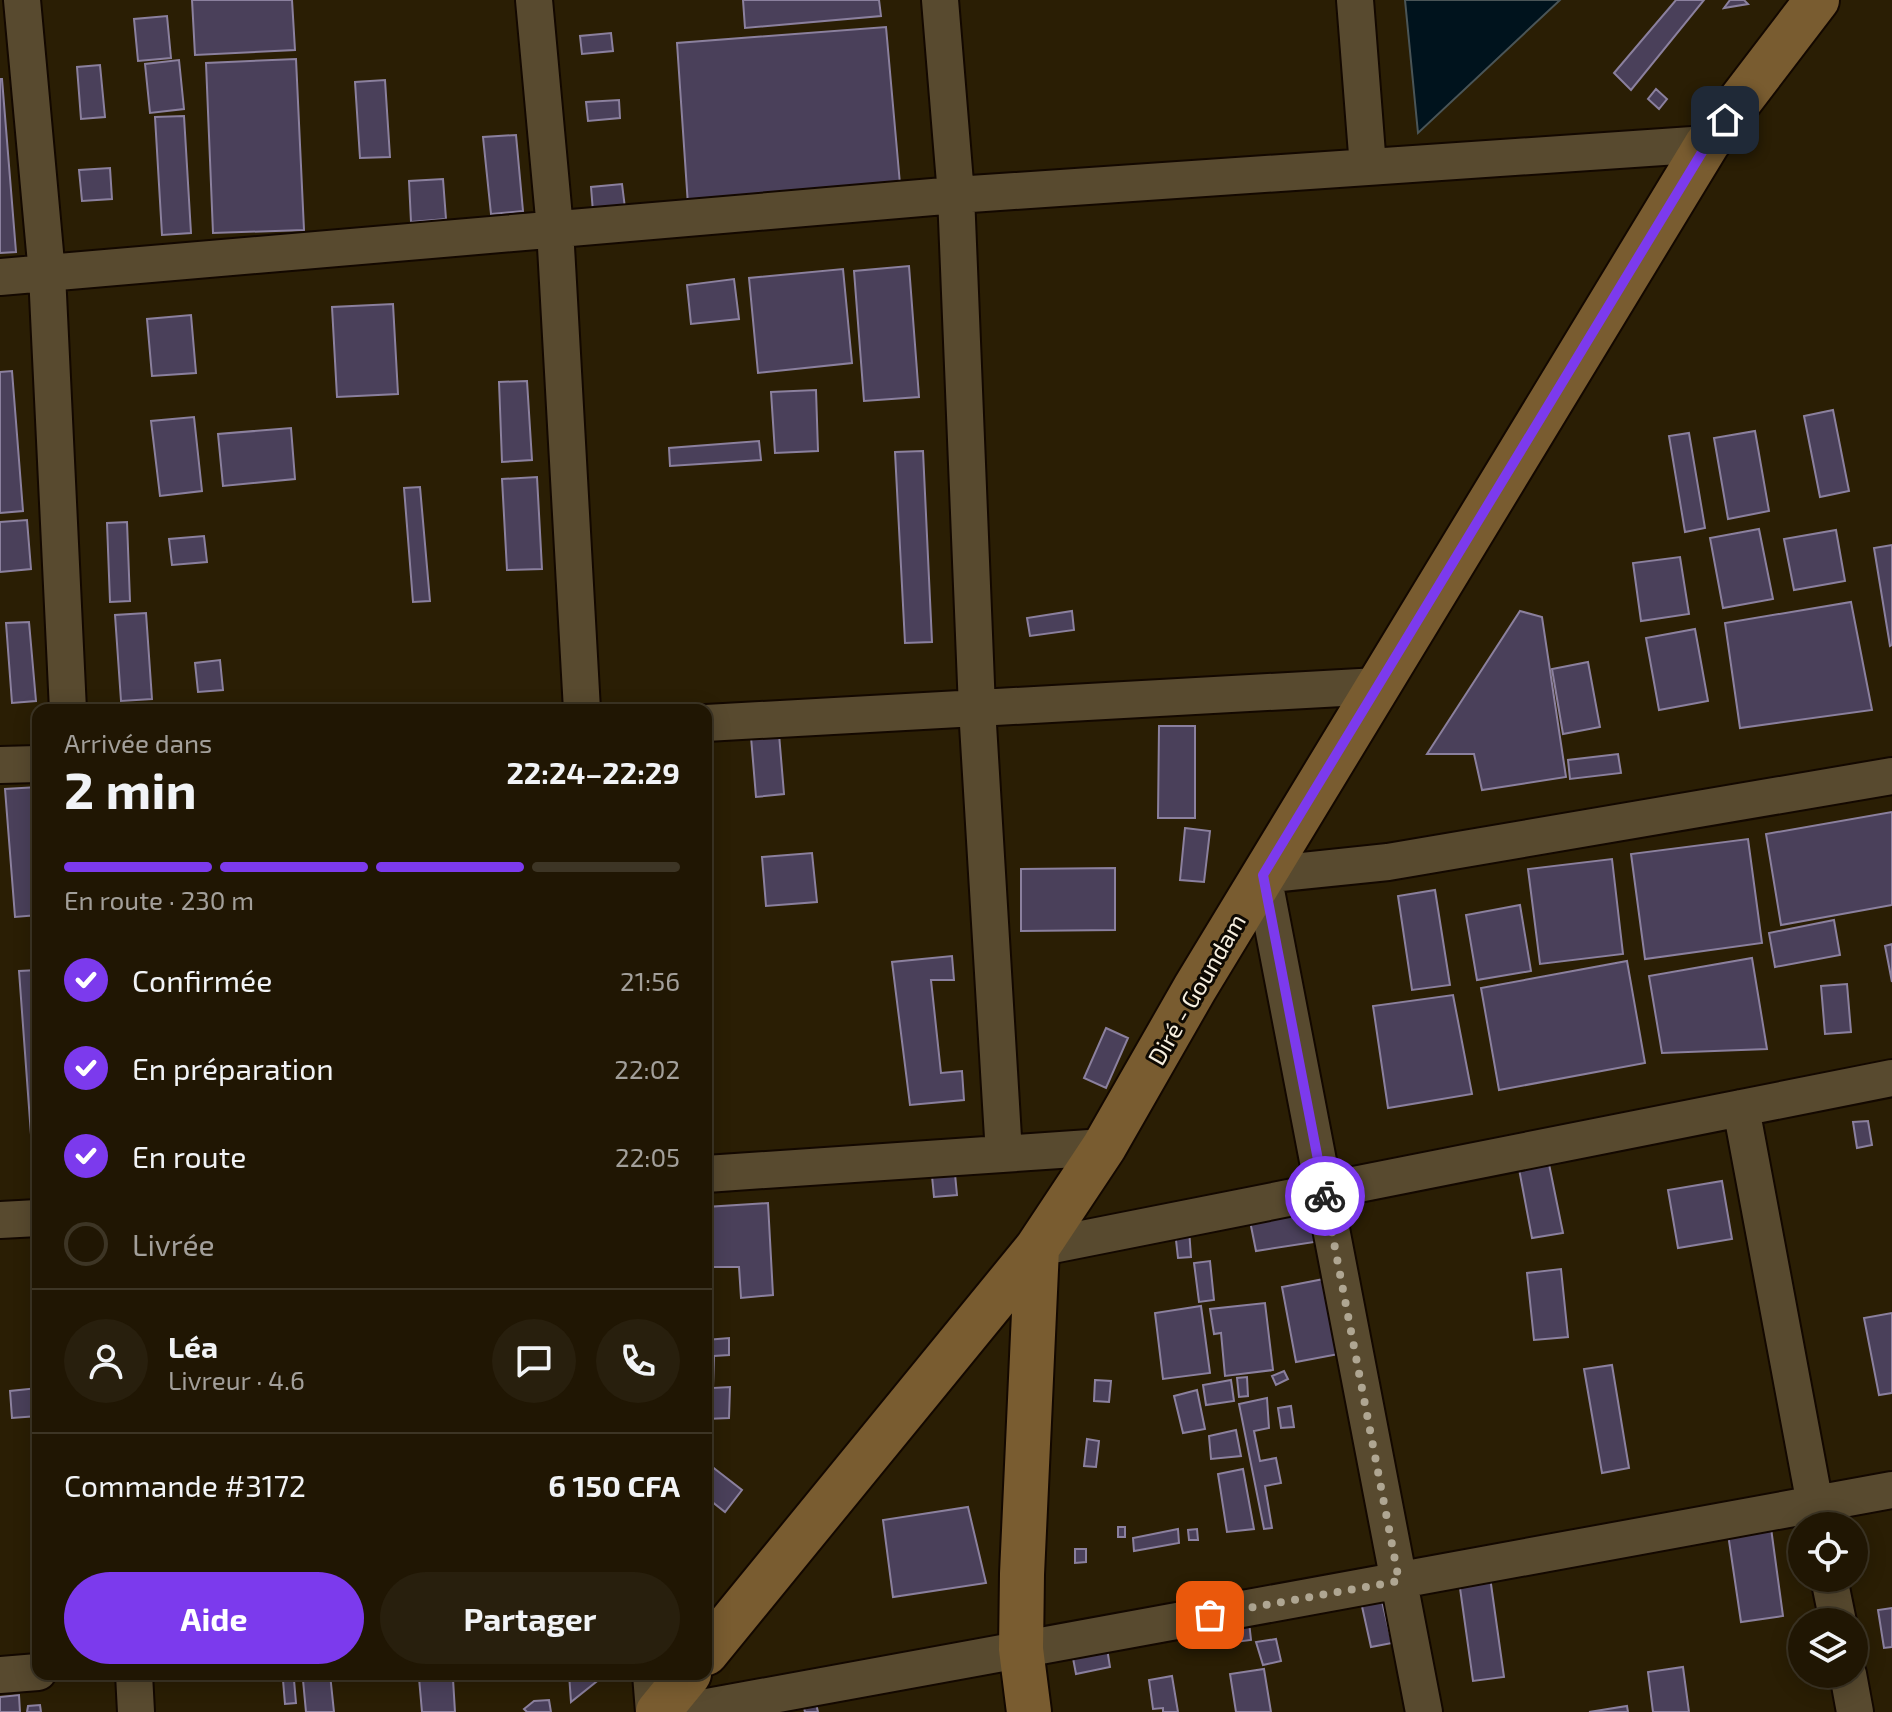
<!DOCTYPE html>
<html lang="fr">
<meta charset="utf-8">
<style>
body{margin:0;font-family:"Exo 2",sans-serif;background:#281f0d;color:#f1f3f6;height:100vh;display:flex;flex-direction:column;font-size:30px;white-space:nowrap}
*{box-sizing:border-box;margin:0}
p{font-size:26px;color:#a29f9a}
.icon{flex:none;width:44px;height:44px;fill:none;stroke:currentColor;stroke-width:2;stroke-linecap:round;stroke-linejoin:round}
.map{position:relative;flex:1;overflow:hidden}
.drawer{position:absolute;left:32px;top:704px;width:680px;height:976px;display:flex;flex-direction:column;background:#201603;border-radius:16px;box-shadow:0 4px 20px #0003,0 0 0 2px #3d3525}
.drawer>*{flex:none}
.tools{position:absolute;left:1788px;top:1512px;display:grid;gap:16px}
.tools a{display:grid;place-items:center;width:80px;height:80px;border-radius:50%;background:#201603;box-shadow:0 4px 20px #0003,0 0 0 2px #3d3525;font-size:40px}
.pin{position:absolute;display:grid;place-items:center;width:68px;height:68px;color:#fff;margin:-34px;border-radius:16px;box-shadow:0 4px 12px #0006}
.courier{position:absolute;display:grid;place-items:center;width:80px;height:80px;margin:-40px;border:6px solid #7c3aed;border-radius:50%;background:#fff;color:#222;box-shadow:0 2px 10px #0007}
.headline em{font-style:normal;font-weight:700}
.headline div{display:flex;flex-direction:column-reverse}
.headline{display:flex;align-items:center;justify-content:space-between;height:136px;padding:0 32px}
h1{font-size:52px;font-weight:700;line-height:60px}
.bar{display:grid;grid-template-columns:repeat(4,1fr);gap:12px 8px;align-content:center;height:96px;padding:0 32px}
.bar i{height:10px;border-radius:6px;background:#3d3525}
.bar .selected{background:#7c3aed}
.bar p{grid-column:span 4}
.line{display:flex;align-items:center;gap:20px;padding:0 32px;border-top:2px solid #3d3525}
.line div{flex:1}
.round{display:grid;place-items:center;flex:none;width:84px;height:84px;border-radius:42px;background:#281f0d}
ol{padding:0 32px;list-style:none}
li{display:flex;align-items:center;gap:24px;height:88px}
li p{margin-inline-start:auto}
li .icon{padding:8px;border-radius:50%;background:#7c3aed;color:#fff;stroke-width:4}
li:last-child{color:#a29f9a}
li i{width:44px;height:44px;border:4px solid #3d3525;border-radius:50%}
.button{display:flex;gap:16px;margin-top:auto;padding:16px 32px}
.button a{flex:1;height:92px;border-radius:48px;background:#7c3aed;color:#fff;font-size:32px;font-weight:700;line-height:92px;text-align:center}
.button a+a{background:#281f0d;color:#f1f3f6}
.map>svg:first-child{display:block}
.water{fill:#00131d;stroke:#4a5557;stroke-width:2}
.building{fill:#4a405a;stroke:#8b809e;stroke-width:2}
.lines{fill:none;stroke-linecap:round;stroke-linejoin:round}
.street-casing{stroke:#130800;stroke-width:40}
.secondary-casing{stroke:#130800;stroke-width:48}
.street{stroke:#584a2f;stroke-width:36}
.secondary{stroke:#795c30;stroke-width:44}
.done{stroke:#afa692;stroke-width:8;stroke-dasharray:0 14.4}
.route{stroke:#7c3aed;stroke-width:10}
.labels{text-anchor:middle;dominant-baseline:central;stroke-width:6;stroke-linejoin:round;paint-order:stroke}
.street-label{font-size:24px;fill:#f7efdf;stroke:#0e0902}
</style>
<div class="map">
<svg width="1892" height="1712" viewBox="0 0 1892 1712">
<rect width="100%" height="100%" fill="#2a1e04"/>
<path class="water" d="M1405 0H1560L1418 133Z"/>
<path class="building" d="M192 0H292L295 50 195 55Z
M743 0H879L881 16 745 28Z
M1676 0H1704L1631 90 1614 73Z
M1730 0H1744L1748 4 1724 8Z
M167 16 171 58 138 61 134 19Z
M886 27 900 184 688 205 677 43Z
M611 33 613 51 582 54 580 36Z
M296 59 304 230 213 233 206 63Z
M179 60 184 109 150 113 145 64Z
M100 65 105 117 81 119 77 67Z
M0 79H2L16 252 0 253Z
M385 80 390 157 360 158 355 82Z
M1656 89 1667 99 1659 109 1648 99Z
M619 100 620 118 588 121 586 102Z
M184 116 191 233 162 235 155 117Z
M516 135 523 211 491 214 483 137Z
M110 168 112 199 82 201 79 170Z
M443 179 446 219 411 222 409 181Z
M622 184 625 208 593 212 591 187Z
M909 266 919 397 864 401 854 271Z
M843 269 852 363 758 373 749 278Z
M734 279 739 319 691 324 687 285Z
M393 304 398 394 337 397 332 307Z
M191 315 196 373 152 376 147 319Z
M12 371 23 511 0 513V372Z
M527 381 532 460 502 462 499 382Z
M816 390 818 451 775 453 771 392Z
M1833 410 1849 491 1820 497 1804 416Z
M194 417 202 491 160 496 151 421Z
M291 428 295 479 223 486 218 434Z
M1755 431 1769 511 1728 519 1714 438Z
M1689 433 1705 528 1685 532 1669 436Z
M759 441 761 460 670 466 669 448Z
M923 451 932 642 905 643 895 452Z
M537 477 542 569 507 570 502 479Z
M420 487 430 601 413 602 404 488Z
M27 520 31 569 0 572V522Z
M127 522 130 601 110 602 107 523Z
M1759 529 1773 599 1723 608 1710 538Z
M1836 530 1845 581 1794 590 1784 539Z
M204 536 207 562 172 565 169 539Z
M1892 545V645L1890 646 1874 548Z
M1680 557 1689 614 1641 621 1633 563Z
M1851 602 1872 710 1740 728 1725 623Z
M1072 611 1074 630 1030 636 1027 618Z
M1520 611 1542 617 1566 777 1482 790 1474 754H1427Z
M146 613 152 699 121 701 115 615Z
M29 622 36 701 12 703 6 623Z
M1695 629 1708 701 1659 710 1646 638Z
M220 660 223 690 198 692 195 663Z
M1588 662 1600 727 1563 734 1552 669Z
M1159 726H1195V818H1158Z
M779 734 784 794 756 797 751 737Z
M1618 754 1621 773 1570 779 1568 760Z
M38 787V915L15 917 5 789Z
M1892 812V905L1781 925 1766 834Z
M1185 828 1210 831 1204 882 1180 880Z
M1748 839 1762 943 1645 959 1631 854Z
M812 853 817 902 766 906 762 857Z
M1612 859 1623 954 1540 964 1528 869Z
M1115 868V930L1021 931V869Z
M1435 890 1450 985 1412 990 1398 896Z
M1520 905 1531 971 1477 980 1466 915Z
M1834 920 1840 955 1775 967 1769 933Z
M1892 944V982L1885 946Z
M952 956 954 980H931L941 1073 962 1071 964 1100 910 1105 892 962Z
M1752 958 1767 1049 1662 1053 1649 976Z
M1627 961 1645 1063 1499 1090 1481 988Z
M38 970V1161L33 1162 19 971Z
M1847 984 1851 1032 1825 1034 1821 986Z
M1453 995 1472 1094 1388 1108 1373 1006Z
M1106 1028 1128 1038 1106 1088 1084 1078Z
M1868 1121 1872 1145 1857 1148 1853 1122Z
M1549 1164 1563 1233 1532 1238 1519 1169Z
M955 1174 957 1195 934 1197 932 1176Z
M1722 1181 1732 1239 1678 1248 1668 1190Z
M768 1203 773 1295 741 1298 739 1267H710L712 1303H706V1207Z
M1316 1209 1321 1241 1256 1251 1250 1221Z
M1189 1229 1191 1257 1178 1258 1175 1231Z
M1210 1261 1214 1300 1199 1302 1194 1263Z
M1561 1269 1568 1337 1534 1340 1527 1273Z
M1329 1278 1344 1353 1296 1362 1282 1287Z
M1265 1303 1273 1370 1225 1376 1221 1333 1214 1334 1210 1309Z
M1201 1306 1210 1373 1163 1379 1155 1313Z
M1892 1313V1393L1879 1395 1864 1318Z
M729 1338V1355L714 1356 713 1388 730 1387 729 1418 706 1419V1340Z
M1612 1365 1629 1468 1602 1473 1584 1369Z
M1284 1371 1288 1379 1276 1385 1272 1376Z
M1247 1377 1248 1396 1239 1397 1237 1378Z
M1095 1380 1111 1381 1109 1402 1094 1401Z
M1231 1380 1234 1401 1206 1405 1203 1385Z
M38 1388V1416L12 1418 10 1391Z
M1197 1390 1205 1429 1183 1433 1174 1396Z
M1267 1398 1269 1428 1254 1431 1260 1461 1276 1458 1281 1483 1265 1486 1272 1528 1264 1529 1239 1404Z
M1291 1406 1294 1427 1281 1428 1278 1408Z
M1236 1430 1241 1456 1211 1459 1209 1436Z
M1087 1439 1099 1441 1096 1467 1084 1466Z
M706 1462 742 1490 725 1512 706 1497Z
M1243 1469 1254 1529 1227 1532 1218 1474Z
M968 1507 986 1583 893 1597 883 1520Z
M1118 1527H1125V1537H1118Z
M1771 1528 1783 1616 1741 1622 1728 1534Z
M1178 1529 1179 1543 1134 1551 1133 1538Z
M1197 1529 1198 1540H1189L1188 1530Z
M1075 1549H1086V1562L1075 1563Z
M1490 1577 1504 1677 1473 1681 1459 1581Z
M1381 1597 1392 1643 1371 1647 1361 1602Z
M1892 1608V1647L1884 1648 1878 1610Z
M1249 1622 1251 1640 1220 1644 1218 1628Z
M1276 1639 1281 1661 1263 1665 1256 1642Z
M1106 1642 1110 1667 1076 1674 1072 1653Z
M1683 1667 1689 1712H1653L1648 1672Z
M1264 1669 1271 1712H1236L1230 1674Z
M330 1674 334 1712H306L303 1680Z
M526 1674H545L546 1676 526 1678Z
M569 1674H601V1678L571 1702Z
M1172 1676 1178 1712H1163V1708L1153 1709 1149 1680Z
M419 1678 453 1679 455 1712H422Z
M283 1680H294L296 1703 285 1704Z
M19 1695 20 1712H0V1697Z
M814 1695 818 1712H805L802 1700Z
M549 1700 551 1712H527L524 1709 534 1701Z
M40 1705 41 1712H27L28 1706Z
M1627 1706 1628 1712H1589Z"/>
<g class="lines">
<defs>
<path id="street" d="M22 0 47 274 68 710
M534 0 555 229 582 710
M940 0 956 195 977 708 1004 1154
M1355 0 1368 167
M0 277 956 195 1707 144
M706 723 1378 686
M0 765 38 764
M1741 1108 1819 1526
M706 1174 1104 1147
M0 1220 38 1218
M1037 1248 1892 1078
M1829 1578 1838 1622
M134 1674 136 1712
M651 1674 654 1712
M1848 1674 1855 1712
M0 1675 38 1672
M680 1712 1892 1490
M1424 1712 1263 875 1388 862 1892 776"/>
<path id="secondary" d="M706 1653 1037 1248 1104 1147 1195 988 1707 144 1817 0
M658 1712 689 1674
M1029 1712 1021 1649 1022 1574 1037 1248"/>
</defs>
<use href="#street" class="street-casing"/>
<use href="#secondary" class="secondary-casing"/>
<use href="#street" class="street"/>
<use href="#secondary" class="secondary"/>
</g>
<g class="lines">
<path class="done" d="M1210 1615 1399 1581 1325 1196"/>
<path class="route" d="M1325 1196 1263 875 1707 144 1725 120"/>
</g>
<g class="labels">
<g class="street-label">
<text transform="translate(1196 989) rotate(-60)">Diré - Goundam</text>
</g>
</g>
</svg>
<div class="tools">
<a><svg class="icon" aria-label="locate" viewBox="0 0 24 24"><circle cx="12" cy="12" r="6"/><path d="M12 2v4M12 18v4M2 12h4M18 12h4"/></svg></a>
<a><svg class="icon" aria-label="layers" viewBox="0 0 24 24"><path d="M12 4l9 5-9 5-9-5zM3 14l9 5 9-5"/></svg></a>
</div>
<div class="pin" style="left:1210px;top:1615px;background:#ea580c"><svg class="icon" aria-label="bag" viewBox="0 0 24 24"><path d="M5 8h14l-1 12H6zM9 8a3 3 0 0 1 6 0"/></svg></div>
<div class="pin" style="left:1725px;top:120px;background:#1f2937"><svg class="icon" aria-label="home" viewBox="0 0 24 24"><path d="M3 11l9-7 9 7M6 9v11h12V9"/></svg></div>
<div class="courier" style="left:1325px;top:1196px"><svg class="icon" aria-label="bike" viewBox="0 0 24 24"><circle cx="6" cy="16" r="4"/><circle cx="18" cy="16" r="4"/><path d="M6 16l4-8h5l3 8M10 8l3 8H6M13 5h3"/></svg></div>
<section class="drawer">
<div class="headline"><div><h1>2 min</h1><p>Arrivée dans</p></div><em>22:24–22:29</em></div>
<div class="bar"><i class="selected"></i><i class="selected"></i><i class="selected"></i><i></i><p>En route · 230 m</p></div>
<ol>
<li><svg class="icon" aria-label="check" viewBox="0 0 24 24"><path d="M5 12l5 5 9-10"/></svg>Confirmée<p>21:56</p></li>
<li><svg class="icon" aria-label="check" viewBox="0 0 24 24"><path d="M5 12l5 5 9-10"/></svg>En préparation<p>22:02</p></li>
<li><svg class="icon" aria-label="check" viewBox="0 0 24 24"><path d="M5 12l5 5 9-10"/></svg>En route<p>22:05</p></li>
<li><i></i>Livrée</li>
</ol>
<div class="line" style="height:144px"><a class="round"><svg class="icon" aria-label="person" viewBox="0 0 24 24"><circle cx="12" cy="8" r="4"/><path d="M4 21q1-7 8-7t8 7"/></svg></a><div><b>Léa</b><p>Livreur · 4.6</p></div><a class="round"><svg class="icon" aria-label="chat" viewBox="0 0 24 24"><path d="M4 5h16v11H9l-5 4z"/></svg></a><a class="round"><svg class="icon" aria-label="phone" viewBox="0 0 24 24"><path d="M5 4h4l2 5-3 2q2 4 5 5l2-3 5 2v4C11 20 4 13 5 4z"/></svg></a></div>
<div class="line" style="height:104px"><div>Commande #3172</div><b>6 150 CFA</b></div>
<div class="button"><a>Aide</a><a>Partager</a></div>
</section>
</div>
